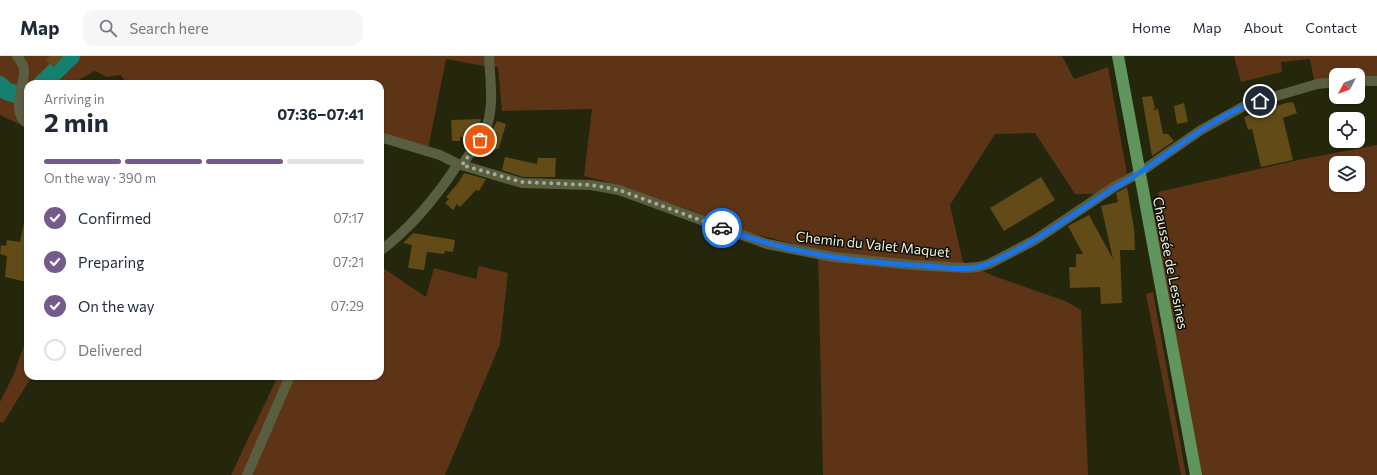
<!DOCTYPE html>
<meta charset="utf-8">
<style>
body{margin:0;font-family:Commissioner,sans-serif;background:#f6f6f7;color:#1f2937;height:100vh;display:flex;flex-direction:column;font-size:15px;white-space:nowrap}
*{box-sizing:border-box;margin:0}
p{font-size:13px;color:#747a83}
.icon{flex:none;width:22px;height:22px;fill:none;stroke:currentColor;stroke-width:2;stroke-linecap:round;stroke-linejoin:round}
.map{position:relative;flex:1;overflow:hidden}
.drawer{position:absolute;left:24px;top:24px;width:360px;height:300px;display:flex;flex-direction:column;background:#fff;border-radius:12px;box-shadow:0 1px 3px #0004}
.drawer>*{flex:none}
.needle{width:26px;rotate:229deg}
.controls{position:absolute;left:1329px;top:12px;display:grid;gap:8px}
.controls a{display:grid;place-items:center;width:36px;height:36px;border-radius:8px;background:#fff;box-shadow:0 1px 3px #0004;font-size:20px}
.pin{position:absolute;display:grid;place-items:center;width:34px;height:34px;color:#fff;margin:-17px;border:2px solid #fff;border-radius:50%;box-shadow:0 1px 4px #0007}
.courier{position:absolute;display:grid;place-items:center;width:40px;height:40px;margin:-20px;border:3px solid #1a73e8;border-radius:50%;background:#fff;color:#222;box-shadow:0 1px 5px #0007}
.head em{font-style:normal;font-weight:700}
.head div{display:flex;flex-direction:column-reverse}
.head{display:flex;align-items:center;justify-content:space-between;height:68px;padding:0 20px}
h1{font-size:26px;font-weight:700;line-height:30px}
.bar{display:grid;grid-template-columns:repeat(4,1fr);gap:6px 4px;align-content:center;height:48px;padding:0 20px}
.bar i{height:5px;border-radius:3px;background:#e0e1e3}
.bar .active{background:#755b8c}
.bar p{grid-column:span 4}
ol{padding:0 20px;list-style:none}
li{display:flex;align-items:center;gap:12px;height:44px}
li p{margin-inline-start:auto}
li .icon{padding:4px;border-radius:50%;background:#755b8c;color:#fff;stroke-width:4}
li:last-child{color:#747a83}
li i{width:22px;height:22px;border:2px solid #e0e1e3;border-radius:50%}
header{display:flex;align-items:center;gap:24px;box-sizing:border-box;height:56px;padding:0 20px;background:#fff;border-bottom:1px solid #e0e1e3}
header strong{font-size:19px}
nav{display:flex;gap:22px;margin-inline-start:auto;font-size:14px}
.search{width:280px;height:36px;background:#f6f6f7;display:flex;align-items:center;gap:10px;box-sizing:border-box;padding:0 14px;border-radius:12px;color:#747a83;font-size:15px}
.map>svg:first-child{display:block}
.green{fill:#5e3417;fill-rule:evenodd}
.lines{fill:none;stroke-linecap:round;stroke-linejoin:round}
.river{stroke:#15806f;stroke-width:18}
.building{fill:#624b17}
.street{stroke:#595e41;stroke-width:10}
.primary{stroke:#60955e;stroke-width:12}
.done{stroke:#a7aa96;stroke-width:4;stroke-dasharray:0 7.2}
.route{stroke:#1a73e8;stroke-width:5}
.labels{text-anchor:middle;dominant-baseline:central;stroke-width:3;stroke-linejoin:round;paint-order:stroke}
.street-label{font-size:14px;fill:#eef1e0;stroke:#0d0f05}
</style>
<header>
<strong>Map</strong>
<div class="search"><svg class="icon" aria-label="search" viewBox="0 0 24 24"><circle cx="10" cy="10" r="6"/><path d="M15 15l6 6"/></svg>Search here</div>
<nav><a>Home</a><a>Map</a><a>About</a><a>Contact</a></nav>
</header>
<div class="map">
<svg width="1377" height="419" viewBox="0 0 1377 419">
<rect width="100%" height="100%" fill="#24270c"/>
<path class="green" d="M0 0H1062L1074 23 1108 11 1127 118 1096 138H1075L1035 77 995 78 950 149 963 206 994 220 1065 245 1081 254 1088 419H823L818 194 740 174 693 155 604 125 584 120 592 53 502 55 498 11 484 10 446 3 427 98 380 84V28H127L121 19 107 21 95 15 71 28H28V58L21 69 0 59Z
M1234 0H1377V22H1358V19H1336V23L1314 24 1310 3 1281 6 1282 16 1241 26Z
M1377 89V419H1201L1153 157 1161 155 1158 136 1303 103ZM1336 107H1358V129H1336Z
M380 210 426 241 434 212 476 223 479 210 508 217 500 288 445 419H231L278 320H380Z
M1153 236 1186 419H1181L1146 238Z
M28 279V320H32L3 367 0 366V346L13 320Z"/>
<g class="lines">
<path class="river" d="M42 28 71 0
M0 29 6 35 28 42"/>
</g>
<path class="building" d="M49 0H63L54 11 46 5Z
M1152 40 1155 52 1153 54 1158 53 1163 78H1168L1174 85 1152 100 1142 41Z
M1289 46 1290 47 1293 46 1297 57 1283 62 1293 104 1261 111 1252 73 1248 74 1244 61Z
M1184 47 1188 66 1177 68 1174 50Z
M481 63 479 72 474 80 460 81V85H452L451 64Z
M497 65 506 68 499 92 487 97 484 90Z
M505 101 537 108 538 102H556L555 121H523L502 114Z
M464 117 486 123 479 135 476 134 460 151 457 148 453 154 445 147 449 143 446 141 458 127Z
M1041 121 1055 144 1004 175 990 152Z
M1127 131 1134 173 1135 194H1120L1122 247 1101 248 1100 231 1070 232 1069 211H1076V198H1083L1068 170 1089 159 1113 203 1101 150 1118 146 1116 137Z
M24 167 28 168V224L27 226 5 221 7 200 0 198 1 189 6 190 7 184 20 186Z
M413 177 455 184 453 196 445 195 444 198 427 196 424 214 408 212 412 189 403 187Z"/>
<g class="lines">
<path class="street" d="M17 0 23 9 24 15C24 32 10 56 28 68
M1358 25H1377
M380 81 440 99 458 108 522 127 591 129 619 134 767 188 833 201 913 209 966 212 978 211 989 208 1035 184 1114 131 1139 117 1201 74 1246 49 1317 28 1336 26
M462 109C469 98 479 87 485 75 495 52 490 24 489 0
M380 195C411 172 437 140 458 108
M247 419 290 320"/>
<path class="primary" d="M1118 0 1196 419"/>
</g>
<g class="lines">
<path class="done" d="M480 84 462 109 522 126 591 129 619 134 722 172"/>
<path class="route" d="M722 172C787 198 857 206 926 210 943 211 962 215 978 211 987 209 997 204 1005 200 1042 182 1074 158 1108 136 1118 129 1129 124 1139 117 1177 93 1217 57 1260 45"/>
</g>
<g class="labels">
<g class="street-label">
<text transform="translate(873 188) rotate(6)">Chemin du Valet Maquet</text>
<text transform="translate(1171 207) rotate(79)">Chaussée de Lessines</text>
</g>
</g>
</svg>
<div class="controls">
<a><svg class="needle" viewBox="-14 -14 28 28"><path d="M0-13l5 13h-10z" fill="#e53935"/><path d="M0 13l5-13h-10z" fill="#747a83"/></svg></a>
<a><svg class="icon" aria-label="locate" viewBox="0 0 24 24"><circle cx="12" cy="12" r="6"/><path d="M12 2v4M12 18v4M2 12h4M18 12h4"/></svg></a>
<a><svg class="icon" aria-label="layers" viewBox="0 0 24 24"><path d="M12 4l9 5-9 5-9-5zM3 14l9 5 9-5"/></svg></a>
</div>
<div class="pin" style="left:480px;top:84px;background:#ea580c"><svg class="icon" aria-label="bag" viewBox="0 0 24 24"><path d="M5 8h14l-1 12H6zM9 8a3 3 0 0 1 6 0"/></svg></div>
<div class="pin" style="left:1260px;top:45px;background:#1f2937"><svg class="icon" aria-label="home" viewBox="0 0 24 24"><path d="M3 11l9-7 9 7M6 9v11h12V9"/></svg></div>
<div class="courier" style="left:722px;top:172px"><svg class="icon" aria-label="car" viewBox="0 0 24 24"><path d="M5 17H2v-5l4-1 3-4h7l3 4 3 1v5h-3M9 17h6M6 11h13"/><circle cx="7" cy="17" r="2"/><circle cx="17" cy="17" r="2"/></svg></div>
<section class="drawer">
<div class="head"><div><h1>2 min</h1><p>Arriving in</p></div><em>07:36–07:41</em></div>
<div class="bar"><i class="active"></i><i class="active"></i><i class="active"></i><i></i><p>On the way · 390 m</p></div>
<ol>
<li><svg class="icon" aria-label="check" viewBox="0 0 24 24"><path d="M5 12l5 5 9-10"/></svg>Confirmed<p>07:17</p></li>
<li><svg class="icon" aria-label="check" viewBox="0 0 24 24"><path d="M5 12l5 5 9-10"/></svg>Preparing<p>07:21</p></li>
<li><svg class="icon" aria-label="check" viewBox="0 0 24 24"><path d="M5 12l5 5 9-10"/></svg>On the way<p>07:29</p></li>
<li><i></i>Delivered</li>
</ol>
</section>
</div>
